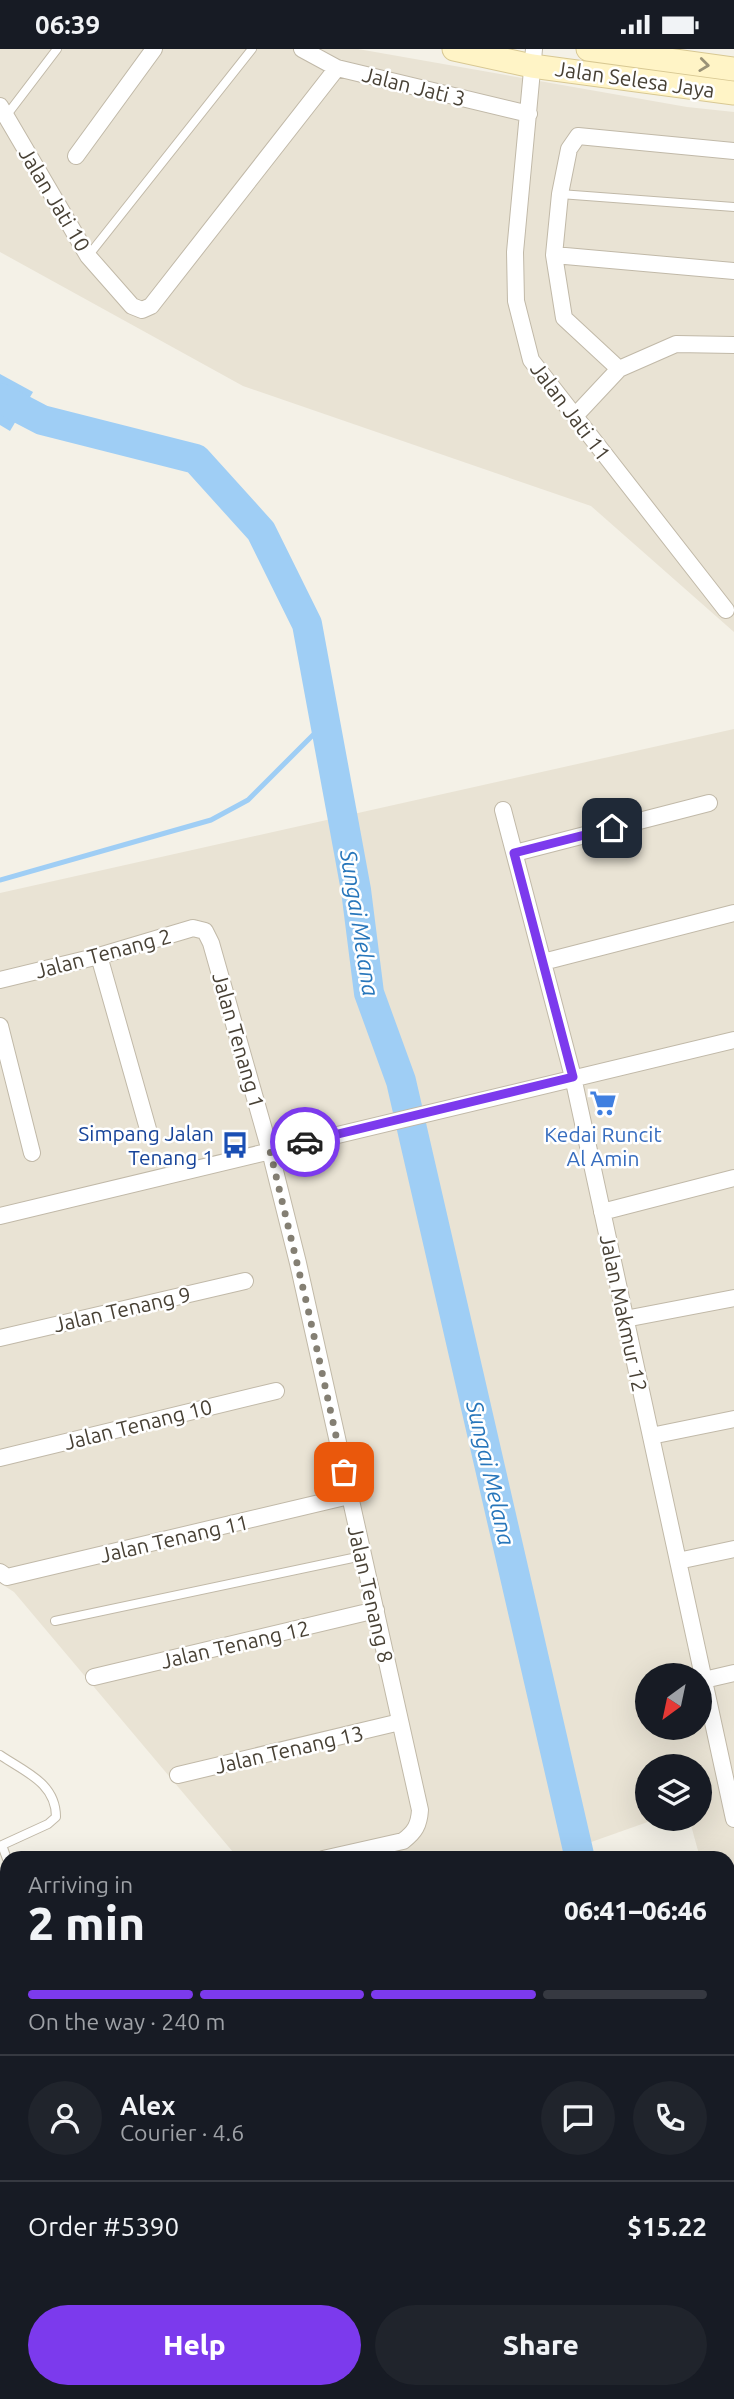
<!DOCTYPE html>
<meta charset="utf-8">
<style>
body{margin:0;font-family:Ubuntu,sans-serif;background:#20242c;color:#f1f3f6;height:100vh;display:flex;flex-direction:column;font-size:26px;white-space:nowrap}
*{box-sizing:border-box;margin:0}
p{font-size:23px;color:#9ea1a6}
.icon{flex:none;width:38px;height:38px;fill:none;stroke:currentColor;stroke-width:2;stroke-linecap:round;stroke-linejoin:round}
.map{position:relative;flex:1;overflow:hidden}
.panel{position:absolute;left:0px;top:1802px;width:735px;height:548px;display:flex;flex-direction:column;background:#171b24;border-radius:21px 21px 0 0;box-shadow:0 7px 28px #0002}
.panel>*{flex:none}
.needle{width:46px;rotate:213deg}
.tools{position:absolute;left:635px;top:1614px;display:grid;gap:14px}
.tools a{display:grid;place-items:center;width:77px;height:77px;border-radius:50%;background:#171b24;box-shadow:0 7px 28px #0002;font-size:35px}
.pin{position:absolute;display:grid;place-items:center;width:60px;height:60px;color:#fff;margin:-30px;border-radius:14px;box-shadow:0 4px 10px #0006}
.courier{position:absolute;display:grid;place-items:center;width:70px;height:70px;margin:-35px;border:5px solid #7c3aed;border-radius:50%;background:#fff;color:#222;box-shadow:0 2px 9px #0007}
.headline em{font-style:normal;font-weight:800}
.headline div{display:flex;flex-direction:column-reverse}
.headline{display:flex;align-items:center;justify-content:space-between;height:119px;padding:0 28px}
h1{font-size:46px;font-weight:800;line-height:52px}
.bar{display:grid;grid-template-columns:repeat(4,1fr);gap:10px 7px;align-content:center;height:84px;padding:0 28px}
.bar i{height:9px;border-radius:5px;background:#363941}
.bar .selected{background:#7c3aed}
.bar p{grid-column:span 4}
.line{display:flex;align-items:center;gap:18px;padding:0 28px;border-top:2px solid #363941}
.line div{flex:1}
.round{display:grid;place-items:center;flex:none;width:74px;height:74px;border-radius:37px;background:#20242c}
.primary-button{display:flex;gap:14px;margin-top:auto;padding:14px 28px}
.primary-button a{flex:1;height:80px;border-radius:42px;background:#7c3aed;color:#fff;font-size:28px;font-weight:800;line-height:80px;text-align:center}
.primary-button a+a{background:#20242c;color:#f1f3f6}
.status{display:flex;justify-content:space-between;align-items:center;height:49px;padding:0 35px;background:#171b24;direction:ltr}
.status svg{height:19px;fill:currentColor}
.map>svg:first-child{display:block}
.residential{fill:#e9e3d4;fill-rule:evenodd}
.education{fill:#eee7cf}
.water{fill:#9fcef5}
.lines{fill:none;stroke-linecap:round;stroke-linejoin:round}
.stream{stroke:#9fcef5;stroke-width:5}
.river{stroke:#9fcef5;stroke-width:30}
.lane-casing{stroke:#c1b9a8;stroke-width:10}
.street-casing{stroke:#c1b9a8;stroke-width:18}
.secondary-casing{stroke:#d8c893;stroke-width:25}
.lane{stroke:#fff;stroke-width:8}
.street{stroke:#fff;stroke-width:16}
.secondary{stroke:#fff4c6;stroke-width:23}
.oneway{stroke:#9a9276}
.done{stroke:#847f73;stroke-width:7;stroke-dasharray:0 12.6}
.route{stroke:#7c3aed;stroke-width:9}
.labels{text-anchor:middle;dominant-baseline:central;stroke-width:5;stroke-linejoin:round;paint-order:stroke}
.street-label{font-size:21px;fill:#484135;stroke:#fff}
.transit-label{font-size:21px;fill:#164399;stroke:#fff;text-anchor:end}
.shop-label{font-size:21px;fill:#366cbe;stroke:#fff}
.water-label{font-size:23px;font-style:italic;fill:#2776bb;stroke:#fff}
</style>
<div class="status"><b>06:39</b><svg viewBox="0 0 49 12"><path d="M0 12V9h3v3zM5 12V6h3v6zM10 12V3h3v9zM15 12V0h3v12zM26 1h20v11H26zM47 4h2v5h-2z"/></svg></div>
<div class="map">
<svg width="734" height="2350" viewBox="0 0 734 2350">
<rect width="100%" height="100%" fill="#f4f1e7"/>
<path class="residential" d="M0 0H358L687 58 734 63V583L591 457 243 337 0 203Z
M734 680V1930L728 1909V1810L700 1809 689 1769H700V1717H648V1769H659L546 1809H238L14 1543 0 1534V844ZM648 1626H700V1678H648Z"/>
<path class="education" d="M51 2343H476L479 2350H53Z"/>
<path class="water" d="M0 325 33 343 10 382 0 376Z"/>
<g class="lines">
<path class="stream" d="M0 831 211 771 248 751 325 674"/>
<path class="river" d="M0 349 42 371 196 410 261 482 307 575 356 841 369 944 401 1032 580 1810
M710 2343 712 2350"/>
<defs>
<path id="lane" d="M6 67 57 0
M560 145 734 158
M88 207 252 0
M55 1572 362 1507
M0 1706C25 1723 56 1734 56 1768L48 1775 0 1797
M2 1796 7 1810
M243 2343 245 2350"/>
<path id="street" d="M302 0 337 19 529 65
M534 0 515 203 516 252 531 311 726 561
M0 57 88 207 132 257 142 261 151 257 337 19
M76 107 154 0
M554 206 734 222
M619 320 564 269 554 206 560 145 569 100 578 87 734 102
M575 367 619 320 676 295 734 296
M503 761 573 1028 734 1770
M515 804 709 754
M99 907 148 1080
M543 913 734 864
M0 931 99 907 193 879 205 882 211 894 270 1102 298 1214 420 1761C419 1776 415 1783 403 1792L323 1810
M0 977 32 1104
M602 1163 734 1129
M0 1167 734 991
M625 1270 734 1249
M0 1289 245 1232
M651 1387 734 1370
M0 1409 276 1342
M678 1512 734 1500
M0 1523 7 1528 349 1447
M94 1628 376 1561
M704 1631 734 1624
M178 1726 400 1673"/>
<path id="secondary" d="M454 0 532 17 734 44
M588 0 734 20
M0 2234 7 2263
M26 2343 28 2350"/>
</defs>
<use href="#lane" class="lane-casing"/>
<use href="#street" class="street-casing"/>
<use href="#secondary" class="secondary-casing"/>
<use href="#lane" class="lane"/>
<use href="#street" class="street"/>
<use href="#secondary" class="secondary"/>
</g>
<defs><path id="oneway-chevron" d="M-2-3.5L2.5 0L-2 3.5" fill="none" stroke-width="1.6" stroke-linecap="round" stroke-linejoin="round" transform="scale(1.75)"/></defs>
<use class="oneway" href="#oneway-chevron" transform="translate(704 16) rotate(7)"/>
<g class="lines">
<path class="done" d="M305 1093 270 1102 308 1260 344 1423"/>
<path class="route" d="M305 1093 573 1028 514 804 612 779"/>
</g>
<defs>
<symbol id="supermarket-bare" viewBox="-9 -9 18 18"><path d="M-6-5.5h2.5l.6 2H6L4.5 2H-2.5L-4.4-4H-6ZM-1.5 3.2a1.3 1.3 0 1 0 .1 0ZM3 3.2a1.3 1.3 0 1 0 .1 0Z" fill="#3f7fe0" stroke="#fff" stroke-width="2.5" paint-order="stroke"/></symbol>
<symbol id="bus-bare" viewBox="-9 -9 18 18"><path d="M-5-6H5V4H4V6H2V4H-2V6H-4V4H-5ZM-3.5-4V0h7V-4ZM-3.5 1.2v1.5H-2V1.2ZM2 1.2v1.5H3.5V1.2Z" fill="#1a4fb4" stroke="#fff" stroke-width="2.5" paint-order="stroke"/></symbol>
</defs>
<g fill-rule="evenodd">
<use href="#supermarket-bare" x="584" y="1035" width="38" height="38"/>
<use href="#bus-bare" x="216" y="1077" width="38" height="38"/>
</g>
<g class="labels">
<g class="street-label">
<text transform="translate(635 30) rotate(8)">Jalan Selesa Jaya</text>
<text transform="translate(414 37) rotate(14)">Jalan Jati 3</text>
<text transform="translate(55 150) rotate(59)">Jalan Jati 10</text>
<text transform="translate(571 362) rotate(53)">Jalan Jati 11</text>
<text transform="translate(103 904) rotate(-15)">Jalan Tenang 2</text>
<text transform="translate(239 991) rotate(74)">Jalan Tenang 1</text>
<text transform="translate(122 1260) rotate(-13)">Jalan Tenang 9</text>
<text transform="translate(624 1264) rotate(78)">Jalan Makmur 12</text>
<text transform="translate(138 1375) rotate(-14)">Jalan Tenang 10</text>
<text transform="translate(174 1489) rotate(-13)">Jalan Tenang 11</text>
<text transform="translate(371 1545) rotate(77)">Jalan Tenang 8</text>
<text transform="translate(235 1595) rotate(-13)">Jalan Tenang 12</text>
<text transform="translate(289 1700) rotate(-13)">Jalan Tenang 13</text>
</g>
<g class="transit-label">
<text x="214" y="1084">Simpang Jalan<tspan x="214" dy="24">Tenang 1</tspan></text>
</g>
<g class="shop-label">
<text x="603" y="1085">Kedai Runcit<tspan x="603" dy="24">Al Amin</tspan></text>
</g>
<g class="water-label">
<text transform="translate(360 874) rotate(81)">Sungai Melana</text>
<text transform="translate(491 1424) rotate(77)">Sungai Melana</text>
</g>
</g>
</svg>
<div class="tools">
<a><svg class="needle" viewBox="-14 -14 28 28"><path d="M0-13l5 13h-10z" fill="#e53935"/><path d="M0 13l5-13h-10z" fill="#9ea1a6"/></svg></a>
<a><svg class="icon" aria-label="layers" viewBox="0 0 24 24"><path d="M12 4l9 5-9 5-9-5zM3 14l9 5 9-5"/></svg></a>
</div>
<div class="pin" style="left:344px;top:1423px;background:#ea580c"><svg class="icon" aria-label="bag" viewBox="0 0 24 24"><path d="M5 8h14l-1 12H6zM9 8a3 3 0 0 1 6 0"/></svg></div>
<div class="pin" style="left:612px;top:779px;background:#1f2937"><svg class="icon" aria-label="home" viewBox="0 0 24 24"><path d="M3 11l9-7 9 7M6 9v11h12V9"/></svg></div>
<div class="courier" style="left:305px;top:1093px"><svg class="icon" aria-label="car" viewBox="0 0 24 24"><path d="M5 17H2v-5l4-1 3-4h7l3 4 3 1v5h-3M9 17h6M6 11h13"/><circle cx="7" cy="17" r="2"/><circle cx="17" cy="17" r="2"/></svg></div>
<section class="panel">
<div class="headline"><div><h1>2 min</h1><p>Arriving in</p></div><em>06:41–06:46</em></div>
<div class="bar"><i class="selected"></i><i class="selected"></i><i class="selected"></i><i></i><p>On the way · 240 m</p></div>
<div class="line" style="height:126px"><a class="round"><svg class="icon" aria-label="person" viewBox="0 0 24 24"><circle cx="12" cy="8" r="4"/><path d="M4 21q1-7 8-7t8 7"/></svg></a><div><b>Alex</b><p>Courier · 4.6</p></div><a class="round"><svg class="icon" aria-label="chat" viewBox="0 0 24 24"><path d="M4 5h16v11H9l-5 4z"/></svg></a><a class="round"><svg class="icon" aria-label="phone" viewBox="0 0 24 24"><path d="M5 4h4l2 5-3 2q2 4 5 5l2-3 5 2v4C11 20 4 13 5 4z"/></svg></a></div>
<div class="line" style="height:91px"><div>Order #5390</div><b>$15.22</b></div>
<div class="primary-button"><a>Help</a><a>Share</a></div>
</section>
</div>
